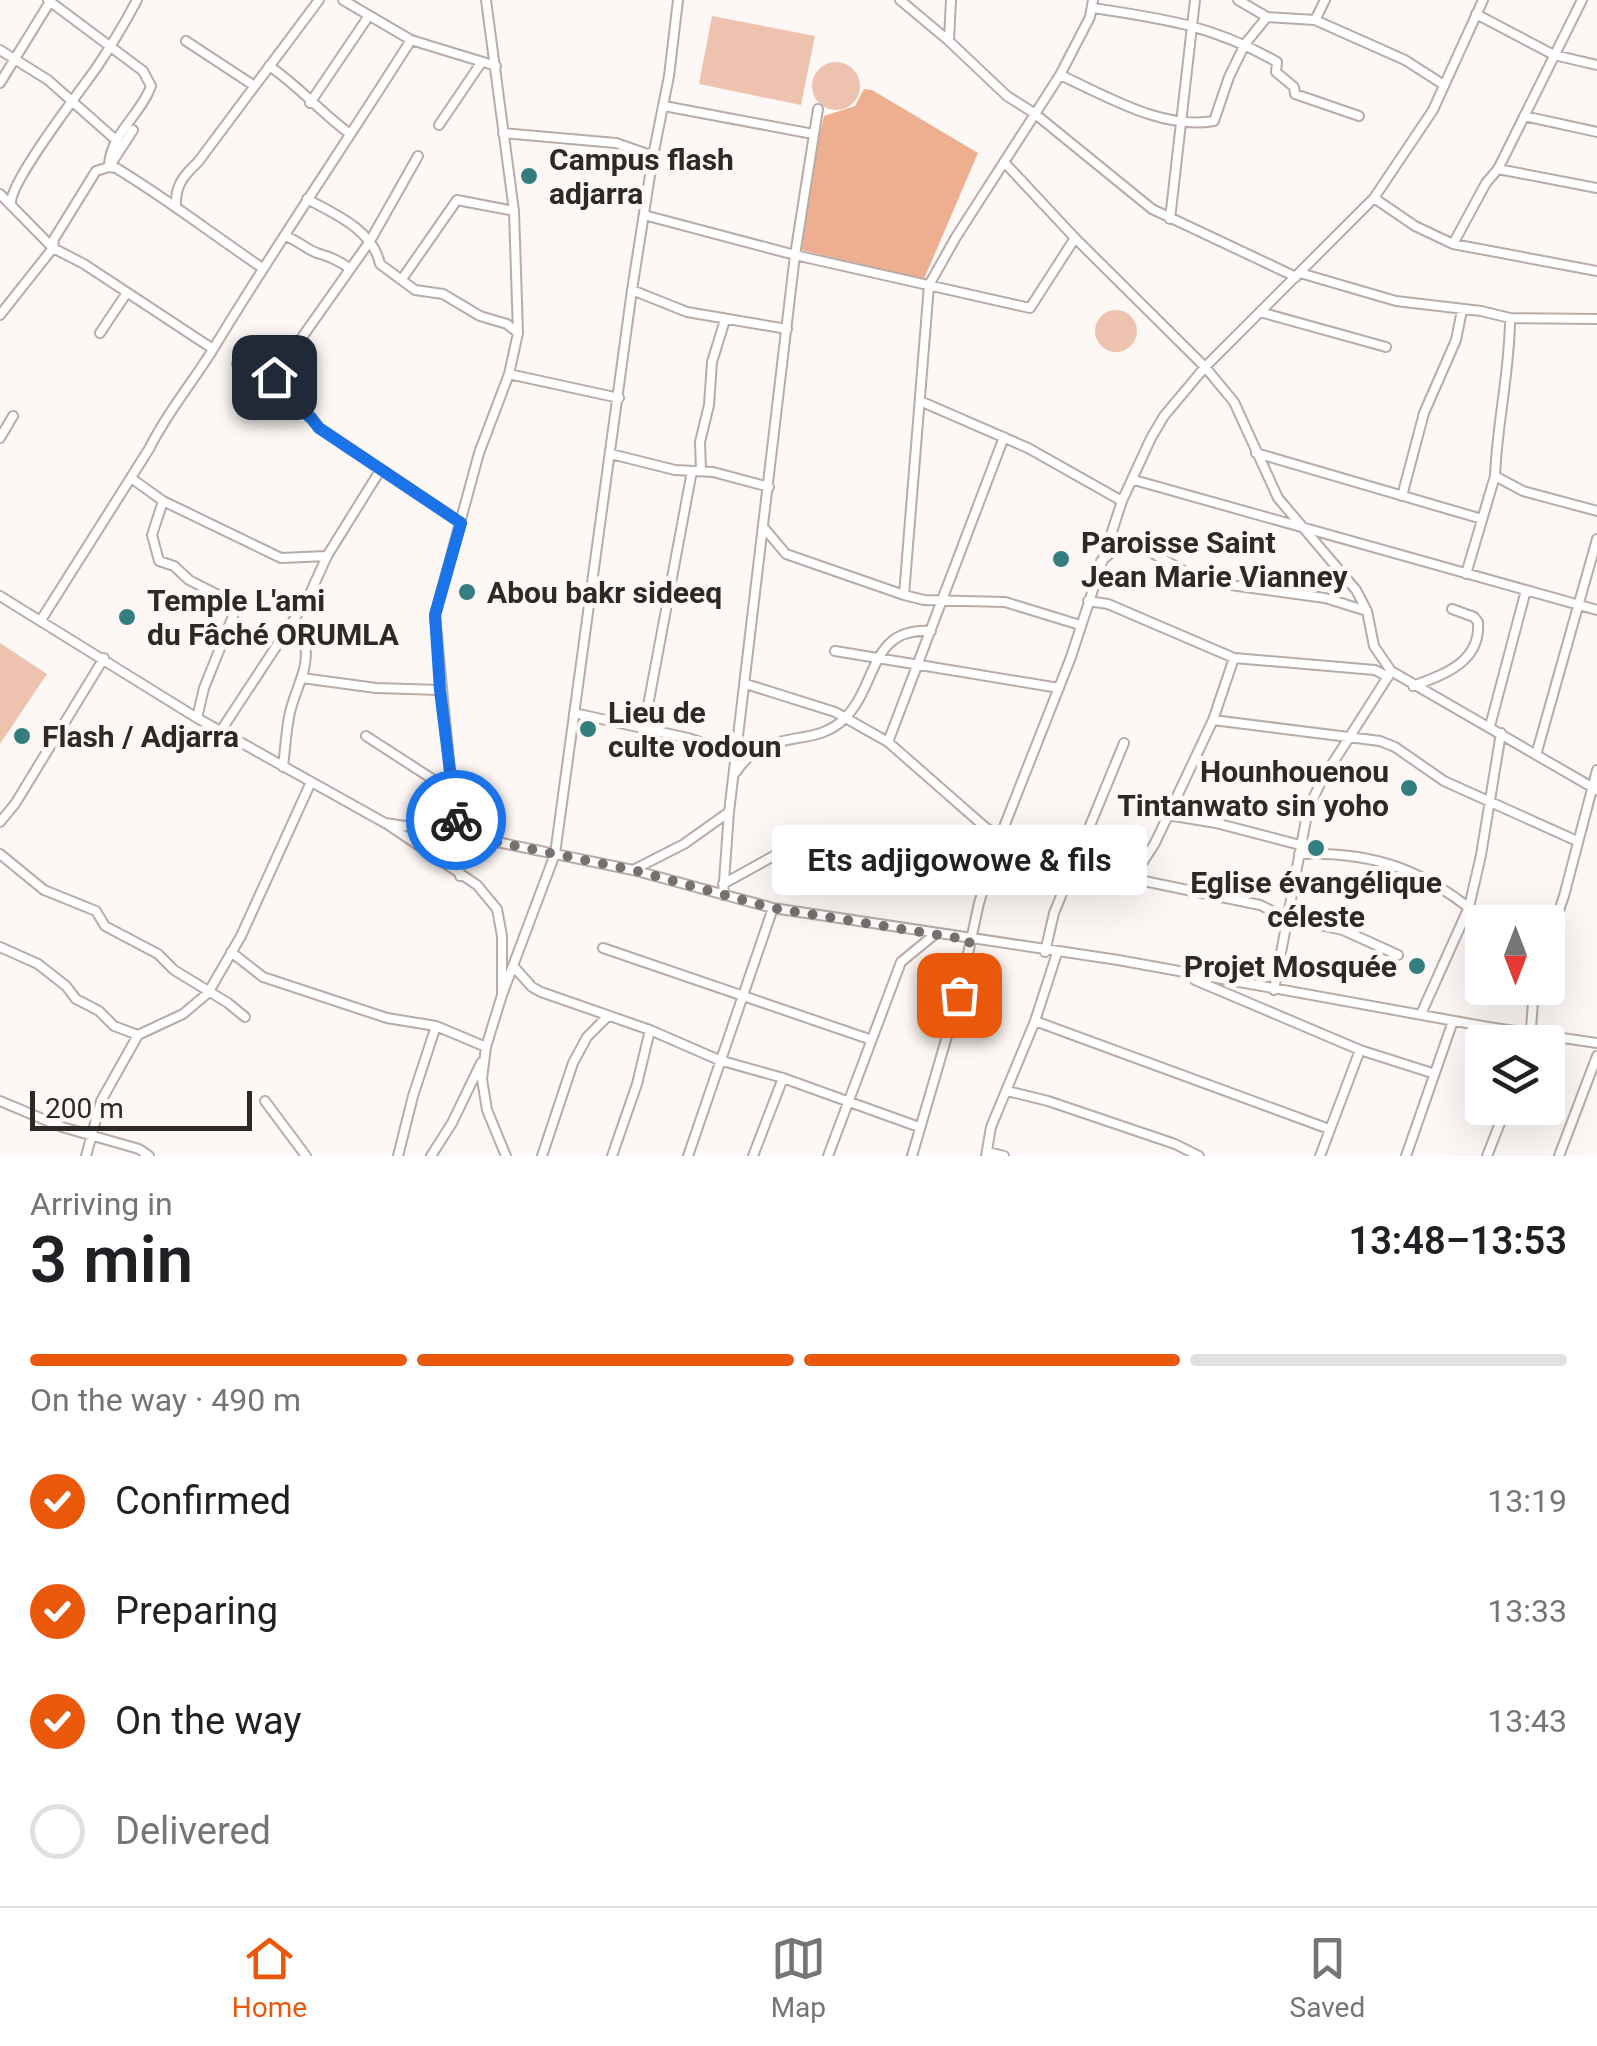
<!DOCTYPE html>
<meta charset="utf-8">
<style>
body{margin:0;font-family:Roboto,sans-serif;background:#f6f6f6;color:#202124;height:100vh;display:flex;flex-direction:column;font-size:38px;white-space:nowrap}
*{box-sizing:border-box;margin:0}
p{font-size:32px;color:#757577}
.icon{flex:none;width:55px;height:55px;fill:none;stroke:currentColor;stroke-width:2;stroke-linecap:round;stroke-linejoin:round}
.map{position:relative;height:1156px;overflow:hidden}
.sheet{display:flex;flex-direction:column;background:#fff;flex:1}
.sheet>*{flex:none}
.needle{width:65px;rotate:180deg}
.buttons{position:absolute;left:1465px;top:905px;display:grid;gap:20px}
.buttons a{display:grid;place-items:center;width:100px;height:100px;border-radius:10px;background:#fff;box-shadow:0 10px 40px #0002;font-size:50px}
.scale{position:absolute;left:30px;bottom:25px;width:222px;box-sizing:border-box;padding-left:10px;border:5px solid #2e2926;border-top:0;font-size:28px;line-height:35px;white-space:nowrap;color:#2e2926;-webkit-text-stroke:8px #fdf8f5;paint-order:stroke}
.pin{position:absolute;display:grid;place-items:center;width:85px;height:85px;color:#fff;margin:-42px;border-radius:20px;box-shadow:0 5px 15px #0006}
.courier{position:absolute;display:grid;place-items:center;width:100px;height:100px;margin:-50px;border:8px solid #1a73e8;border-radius:50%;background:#fff;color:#222;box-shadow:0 2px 12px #0007}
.bubble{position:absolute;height:70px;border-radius:10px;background:#fff;box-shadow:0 10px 40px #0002;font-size:32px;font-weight:600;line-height:70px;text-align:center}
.headline em{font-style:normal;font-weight:600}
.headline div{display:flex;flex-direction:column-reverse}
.headline{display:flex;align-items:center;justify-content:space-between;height:170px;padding:0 30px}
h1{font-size:65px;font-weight:600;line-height:75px}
.bar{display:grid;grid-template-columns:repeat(4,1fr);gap:15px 10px;align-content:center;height:120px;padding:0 30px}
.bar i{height:12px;border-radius:8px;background:#e0e0e0}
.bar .active{background:#ea580c}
.bar p{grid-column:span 4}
ol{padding:0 30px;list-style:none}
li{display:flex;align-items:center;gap:30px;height:110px}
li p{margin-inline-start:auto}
li .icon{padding:10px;border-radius:50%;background:#ea580c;color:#fff;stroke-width:4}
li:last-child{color:#757577}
li i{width:55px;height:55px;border:5px solid #e0e0e0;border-radius:50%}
.tabs{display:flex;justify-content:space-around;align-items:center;height:140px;border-top:2px solid #e0e0e0;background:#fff;font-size:28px;color:#757577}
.tabs a{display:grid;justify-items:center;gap:5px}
.tabs .active{color:#ea580c}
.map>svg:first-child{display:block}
.green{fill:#edc3af}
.forest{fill:#edaf8f}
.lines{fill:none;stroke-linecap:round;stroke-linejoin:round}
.minor-casing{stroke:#b8aca6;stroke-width:12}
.minor{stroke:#fff;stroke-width:8}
.done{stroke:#76716e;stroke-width:10;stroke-dasharray:0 18}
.route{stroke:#1a73e8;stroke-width:12}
.poi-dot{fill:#357e80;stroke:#fdf8f5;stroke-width:4}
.labels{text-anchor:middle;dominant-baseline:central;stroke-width:10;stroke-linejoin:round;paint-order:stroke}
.poi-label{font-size:30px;font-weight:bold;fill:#2e2926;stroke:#fdf8f5;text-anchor:start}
</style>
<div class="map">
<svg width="1597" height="1156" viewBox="0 0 1597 1156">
<rect width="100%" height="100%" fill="#fdf8f5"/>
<path class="green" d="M712 16 815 36 801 105 699 84Z
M812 86a24 24 0 1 1 48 0a24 24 0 1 1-48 0Z
M1095 331a21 21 0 1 1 42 0a21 21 0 1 1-42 0Z
M0 643 47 674 0 744Z"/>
<path class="forest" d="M864 89 872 90 978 153 924 279 793 248 824 116 855 106Z"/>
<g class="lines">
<defs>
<path id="minor" d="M48 0 143 71 151 86C141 115 109 135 109 167L116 168C166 198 212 234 261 267
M343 0 411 40 496 66
M900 0 949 41 1007 96 1034 113 1152 209 1296 277
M1238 0 1267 17 1315 20 1405 60 1444 85
M1093 8C1165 19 1212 25 1277 62L1276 72 1294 87 1295 94 1359 116
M1476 14 1554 55 1597 65
M1315 20 1325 0
M186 41 253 85
M949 41 951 0
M0 50 48 80 117 141
M269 66C298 85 320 112 349 133
M1060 75C1107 96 1162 130 1214 121L1229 77 1245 44 1267 17
M0 83 51 0
M310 103 368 17
M664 106 813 134
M1524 116 1597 132
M439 125 481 63
M503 133 616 143 653 156
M1004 162 1075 238 1205 367 1234 402 1278 498 1356 590 1367 611 1374 646 1391 671 1597 790
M1498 169 1597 188
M0 194 53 248 84 264 213 349
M1374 198 1415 226 1453 244 1597 271
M307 199C335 214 373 230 380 264L415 290 443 294 480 316 507 324 518 333
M11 203C10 181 81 90 97 67 111 46 125 23 137 0
M176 206C175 186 183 176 198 162L319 0
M644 215 795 255 1030 308 1075 238
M1170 219 1195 0
M285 236C297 240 306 249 317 253 330 257 338 260 349 268
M1453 244 1486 183 1498 169 1582 0
M1300 273 1396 301 1481 311 1510 318 1597 319
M402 279 457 200 514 211
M632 290 687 312 787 329
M1260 312 1386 347
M0 315 53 248 54 239 96 171 109 167 133 130
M1510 318C1510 371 1497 423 1495 476L1523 491 1597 511
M100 333 126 294
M237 364 260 378 274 377 370 241 418 156
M509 374 619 398
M274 377 276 390 311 417 319 428 461 523
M920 401 1028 448 1122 501
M0 438 13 416
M1256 453 1482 519
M611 454 675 470 713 472 769 487
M701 471 700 442 709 405 712 362 725 320
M131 478 163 501 281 558 327 556
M1134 480 1597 610
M1402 496 1424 413 1456 340 1462 310
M163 501 152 535 159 561 174 566 189 580 234 603 235 611 204 688 197 718
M765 529 786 554 904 595 924 600 1005 602 1080 625
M1101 561 1128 539 1201 581 1325 598 1367 611
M1466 574 1495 476
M904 595 929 285 956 237 1060 75 1090 17 1093 0
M0 596 197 718 385 823 458 834 633 870 773 908 1118 960 1488 1027 1597 1043
M1088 601 1108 604 1234 658
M41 620 149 449C167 412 194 381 215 346 278 242 346 143 411 40
M835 651 1059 688
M302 678 376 688 440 690
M746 684 835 712 888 742 985 827 1000 837 1110 874 1260 905 1286 918 1343 930 1398 955
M1413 686C1445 674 1481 662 1478 622L1474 617 1452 609
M574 713 688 738 737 754
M1213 720 1380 741 1395 747 1444 781 1577 841
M638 726 647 711 692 471
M1490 726 1526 590
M220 732 308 598 327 556 381 469
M366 736 451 791
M888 742 1004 437
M1536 755 1597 539
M283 767C285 750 286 733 289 717 293 692 310 670 305 645L285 632
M736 772C767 724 813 751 845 718 878 685 869 627 931 631
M1168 815 1216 823 1300 845
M0 822 15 804 104 658
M387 824 477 885 497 909 502 936V995L486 1047 482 1079 487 1110 506 1156
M0 854 44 890 96 911 105 926 158 954 174 970 228 1003 245 1017
M1299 854C1376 851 1428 871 1486 922
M633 870 684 844 729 812
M460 876 435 615 479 453 509 374 518 333 514 211 486 0
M1132 879 1155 843 1213 720 1234 658 1375 670 1388 677
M723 884 779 853 831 837
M723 895 729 812 795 255 818 109
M1548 941 1564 896 1597 770
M0 947 38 964 66 986 76 999 99 1011 114 1026 138 1035
M603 948 869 1039
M231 952 263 977 387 1018 436 1026 486 1047
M1045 952 1054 913 1124 743
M514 967 532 987 541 992 650 1030 719 1060 783 1078 919 1127
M1195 980 1360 1050 1432 1073
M1274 990 1308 809 1322 780 1389 675
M502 995 555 854 632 290 653 156 669 76 678 0
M1421 1014 1469 907 1481 855 1501 733
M1035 1021 1329 1129
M1530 1042 1534 988
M1007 1091 1048 1101 1175 1144 1199 1156
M0 1101 62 1127 139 1149 149 1156
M265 1101 306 1156
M988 1152 1004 1156
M86 1156 101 1101 138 1035 183 1014 208 993 241 936 311 782
M398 1156 413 1096 436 1026
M431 1156 452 1123 481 1063
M542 1156 573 1063 587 1037 608 1016
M612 1156 637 1084 650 1030
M688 1156 773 908
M753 1156 783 1078
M828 1156 901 962 934 935
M912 1156 959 995 979 903 1000 837 1071 657 1122 501 1151 438 1164 416 1205 367 1374 198 1433 110 1483 0
M986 1156 991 1127 1035 1021 1057 953
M1320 1156 1360 1050
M1406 1156 1453 1021
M1487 1156 1506 1108
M1559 1156 1597 1056"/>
</defs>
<use href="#minor" class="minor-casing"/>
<use href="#minor" class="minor"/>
</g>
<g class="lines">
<path class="done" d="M456 820 458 834 633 870 772 908 970 940 959 995"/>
<path class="route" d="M274 377 276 390 311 418 319 428 461 523 435 615 440 690 456 820"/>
</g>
<g class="poi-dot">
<circle cx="529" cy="176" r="10"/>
<circle cx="1061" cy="559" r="10"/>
<circle cx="467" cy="592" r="10"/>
<circle cx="127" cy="617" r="10"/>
<circle cx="588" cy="729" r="10"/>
<circle cx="22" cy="736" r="10"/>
<circle cx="1409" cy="788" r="10"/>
<circle cx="1316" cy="848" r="10"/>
<circle cx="1417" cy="966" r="10"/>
</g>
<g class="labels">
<g class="poi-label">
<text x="549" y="159">Campus flash<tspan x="549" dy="34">adjarra</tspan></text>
<text x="1081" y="542">Paroisse Saint<tspan x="1081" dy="34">Jean Marie Vianney</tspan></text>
<text x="487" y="592">Abou bakr sideeq</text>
<text x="147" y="600">Temple L'ami<tspan x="147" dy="34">du Fâché ORUMLA</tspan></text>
<text x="608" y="712">Lieu de<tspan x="608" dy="34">culte vodoun</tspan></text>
<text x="42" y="736">Flash / Adjarra</text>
<text x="1389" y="771" text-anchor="end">Hounhouenou<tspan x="1389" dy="34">Tintanwato sin yoho</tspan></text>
<text x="1316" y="882" text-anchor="middle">Eglise évangélique<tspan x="1316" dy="34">céleste</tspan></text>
<text x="1397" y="966" text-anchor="end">Projet Mosquée</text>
</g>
</g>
</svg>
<div class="buttons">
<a><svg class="needle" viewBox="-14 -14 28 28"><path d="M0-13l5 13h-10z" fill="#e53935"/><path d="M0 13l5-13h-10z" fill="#757577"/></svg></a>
<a><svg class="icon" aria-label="layers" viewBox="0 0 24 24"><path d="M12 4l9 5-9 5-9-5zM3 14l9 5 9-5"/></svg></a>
</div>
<div class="scale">200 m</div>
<div class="pin" style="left:959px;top:995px;background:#ea580c"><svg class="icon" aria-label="bag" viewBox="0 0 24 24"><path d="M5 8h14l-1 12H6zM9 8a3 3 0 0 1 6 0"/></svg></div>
<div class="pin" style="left:274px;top:377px;background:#1f2937"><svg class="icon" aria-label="home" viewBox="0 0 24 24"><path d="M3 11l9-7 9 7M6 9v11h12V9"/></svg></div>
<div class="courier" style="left:456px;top:820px"><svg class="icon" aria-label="bike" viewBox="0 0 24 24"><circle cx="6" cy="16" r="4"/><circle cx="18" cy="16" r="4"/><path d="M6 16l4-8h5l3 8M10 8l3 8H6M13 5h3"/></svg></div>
<div class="bubble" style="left:772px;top:825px;width:375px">Ets adjigowowe &amp; fils</div>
</div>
<section class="sheet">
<div class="headline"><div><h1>3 min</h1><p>Arriving in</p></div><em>13:48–13:53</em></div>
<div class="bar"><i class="active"></i><i class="active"></i><i class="active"></i><i></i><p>On the way · 490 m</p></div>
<ol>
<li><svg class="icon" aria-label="check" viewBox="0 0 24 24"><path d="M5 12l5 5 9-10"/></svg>Confirmed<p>13:19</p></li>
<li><svg class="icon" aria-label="check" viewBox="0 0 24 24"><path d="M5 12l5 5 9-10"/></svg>Preparing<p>13:33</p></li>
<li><svg class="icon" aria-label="check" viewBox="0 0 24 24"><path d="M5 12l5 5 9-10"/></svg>On the way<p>13:43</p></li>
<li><i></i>Delivered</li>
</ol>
</section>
<nav class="tabs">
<a class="active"><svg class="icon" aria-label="home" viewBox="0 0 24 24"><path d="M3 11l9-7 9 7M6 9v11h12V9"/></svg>Home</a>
<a><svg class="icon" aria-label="map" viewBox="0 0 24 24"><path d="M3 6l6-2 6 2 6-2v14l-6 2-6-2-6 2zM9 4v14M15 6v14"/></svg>Map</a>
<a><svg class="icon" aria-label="saved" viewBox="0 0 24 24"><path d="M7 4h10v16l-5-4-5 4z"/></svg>Saved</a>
</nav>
